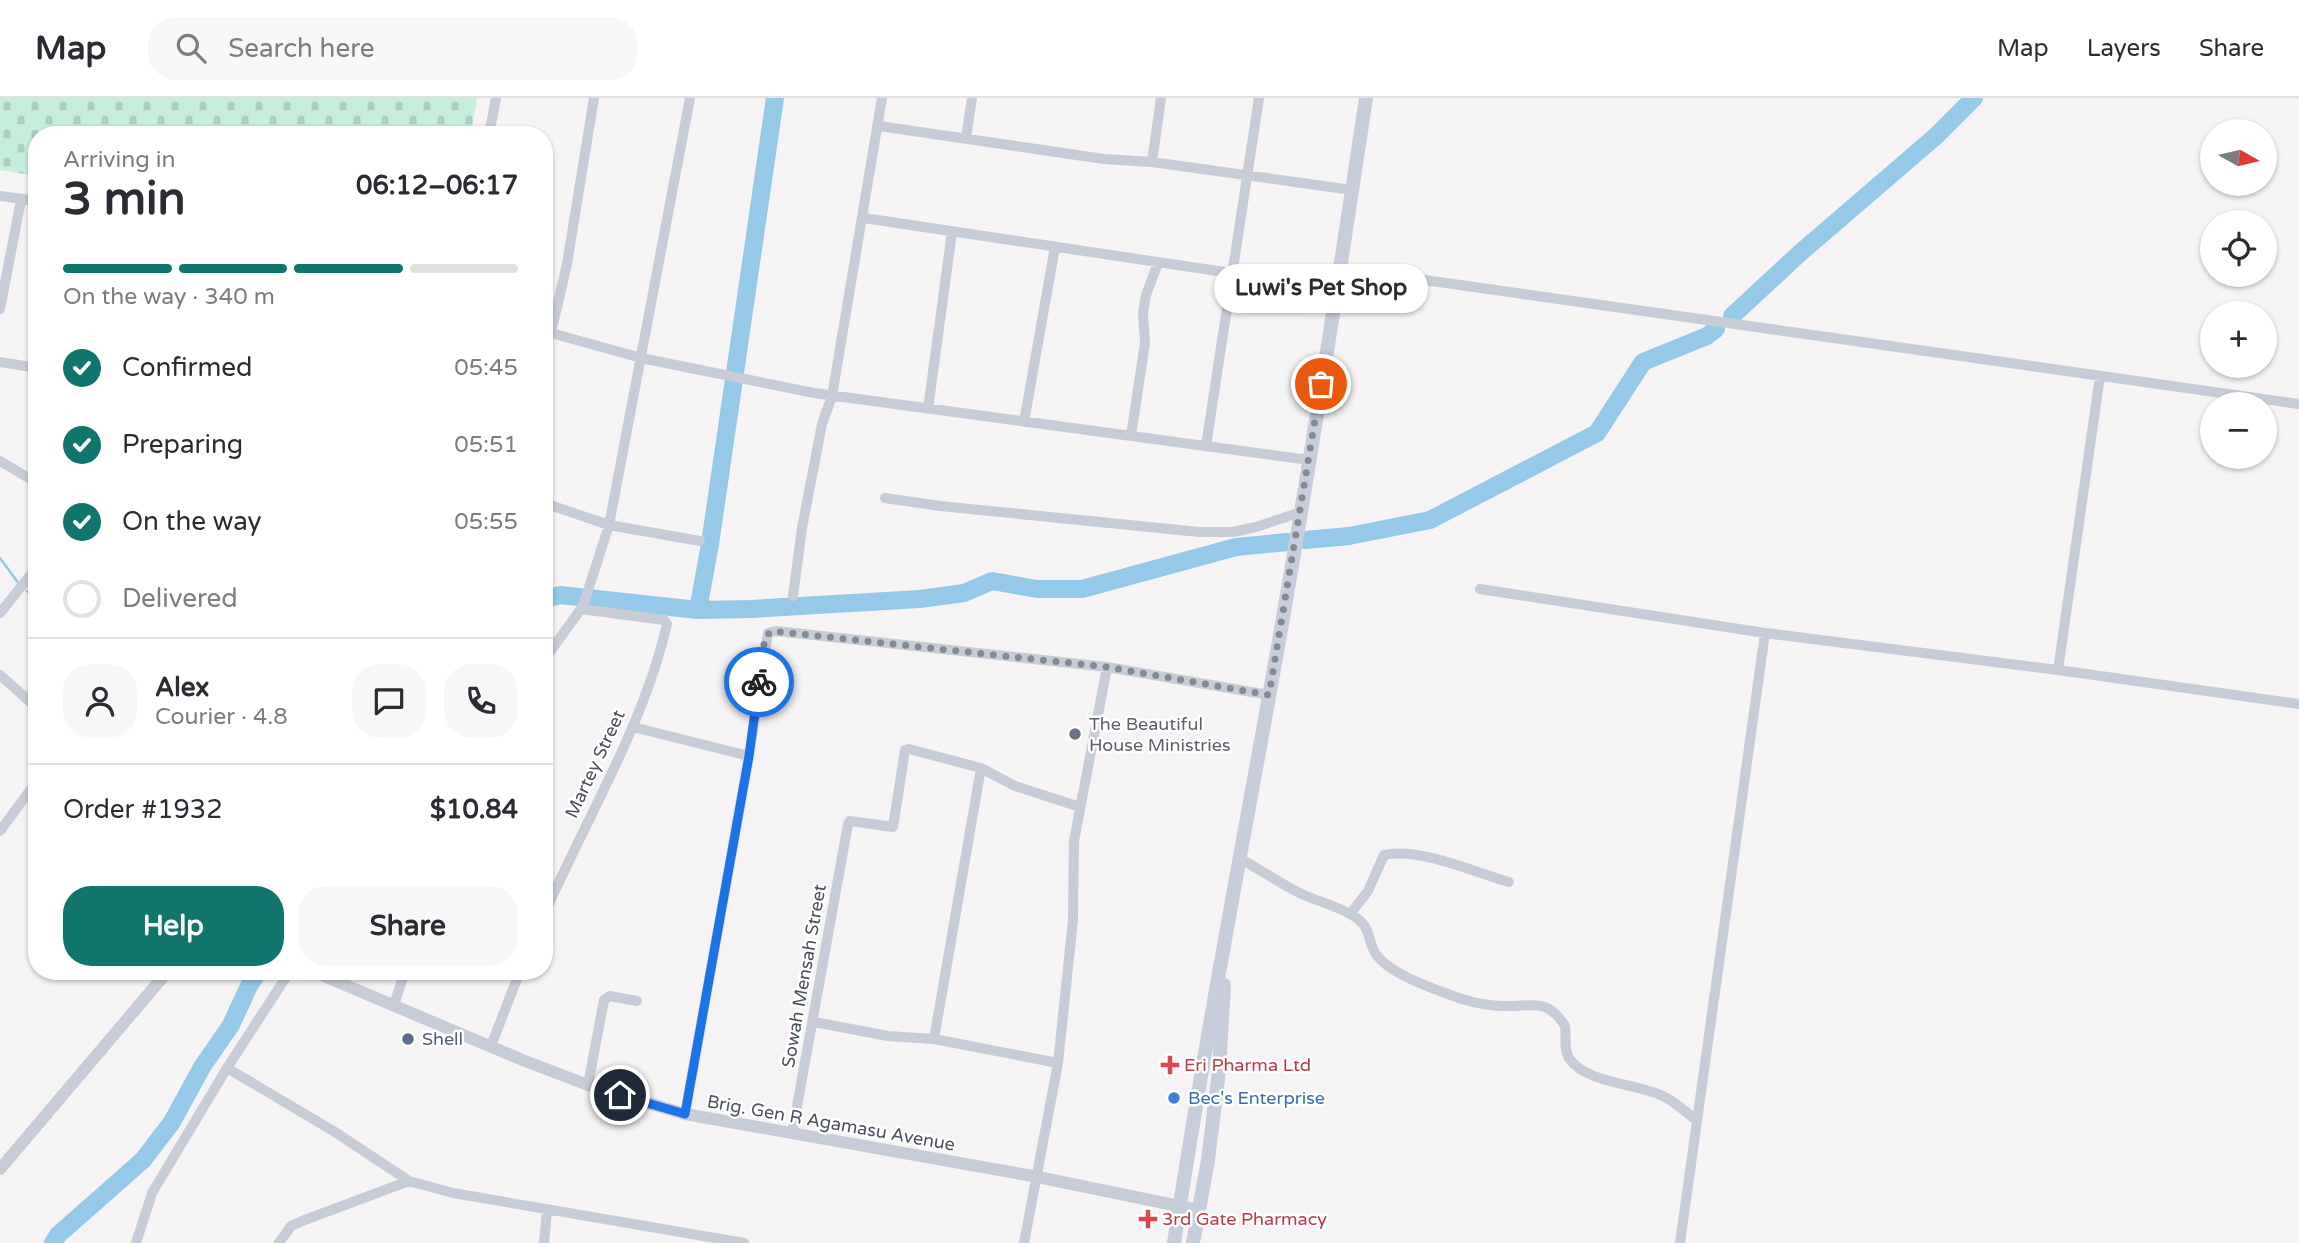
<!DOCTYPE html>
<meta charset="utf-8">
<style>
body{margin:0;font-family:"Varela Round",sans-serif;background:#f7f7f7;color:#2b2b33;height:100vh;display:flex;flex-direction:column;font-size:26px;white-space:nowrap}
*{box-sizing:border-box;margin:0}
p{font-size:23px;color:#7c7c81}
.icon{flex:none;width:38px;height:38px;fill:none;stroke:currentColor;stroke-width:2;stroke-linecap:round;stroke-linejoin:round}
.map{position:relative;flex:1;overflow:hidden}
.panel{position:absolute;left:28px;top:28px;width:525px;height:854px;display:flex;flex-direction:column;background:#fff;border-radius:28px;box-shadow:0 2px 5px #0004}
.panel>*{flex:none}
.needle{width:46px;rotate:98deg}
.tools{position:absolute;left:2200px;top:21px;display:grid;gap:14px}
.tools a{display:grid;place-items:center;width:77px;height:77px;border-radius:50%;background:#fff;box-shadow:0 2px 5px #0004;font-size:35px}
.pin{position:absolute;display:grid;place-items:center;width:60px;height:60px;color:#fff;margin:-30px;border:4px solid #fff;border-radius:50%;box-shadow:0 2px 7px #0007}
.courier{position:absolute;display:grid;place-items:center;width:70px;height:70px;margin:-35px;border:5px solid #1a73e8;border-radius:50%;background:#fff;color:#222;box-shadow:0 2px 9px #0007}
.bubble{position:absolute;height:49px;border-radius:24px;background:#fff;box-shadow:0 2px 5px #0004;font-size:23px;font-weight:800;line-height:49px;text-align:center}
.head em{font-style:normal;font-weight:800}
.head div{display:flex;flex-direction:column-reverse}
.head{display:flex;align-items:center;justify-content:space-between;height:119px;padding:0 35px}
h1{font-size:46px;font-weight:800;line-height:52px}
.bar{display:grid;grid-template-columns:repeat(4,1fr);gap:10px 7px;align-content:center;height:84px;padding:0 35px}
.bar i{height:9px;border-radius:5px;background:#e1e1e2}
.bar .active{background:#0f766e}
.bar p{grid-column:span 4}
.line{display:flex;align-items:center;gap:18px;padding:0 35px;border-top:2px solid #e1e1e2}
.line div{flex:1}
.round{display:grid;place-items:center;flex:none;width:74px;height:74px;border-radius:28px;background:#f7f7f7}
ol{padding:0 35px;list-style:none}
li{display:flex;align-items:center;gap:21px;height:77px}
li p{margin-inline-start:auto}
li .icon{padding:7px;border-radius:50%;background:#0f766e;color:#fff;stroke-width:4}
li:last-child{color:#7c7c81}
li i{width:38px;height:38px;border:4px solid #e1e1e2;border-radius:50%}
.button{display:flex;gap:14px;margin-top:auto;padding:14px 35px}
.button a{flex:1;height:80px;border-radius:28px;background:#0f766e;color:#fff;font-size:28px;font-weight:800;line-height:80px;text-align:center}
.button a+a{background:#f7f7f7;color:#2b2b33}
header{display:flex;align-items:center;gap:42px;box-sizing:border-box;height:98px;padding:0 35px;background:#fff;border-bottom:2px solid #e1e1e2}
header strong{font-size:33px}
nav{display:flex;gap:38px;margin-inline-start:auto;font-size:24px}
.search{width:490px;height:63px;background:#f7f7f7;display:flex;align-items:center;gap:18px;box-sizing:border-box;padding:0 24px;border-radius:28px;color:#7c7c81;font-size:26px}
.map>svg:first-child{display:block}
.cemetery{fill:url(#cemetery-stones)}
.lines{fill:none;stroke-linecap:round;stroke-linejoin:round}
.stream{stroke:#95c9e9;stroke-width:2.5}
.river{stroke:#95c9e9;stroke-width:18}
.minor{stroke:#c7ccd6;stroke-width:10}
.tertiary{stroke:#c7ccd6;stroke-width:12}
.secondary{stroke:#c7cdda;stroke-width:14}
.done{stroke:#868a93;stroke-width:7;stroke-dasharray:0 12.6}
.route{stroke:#1a73e8;stroke-width:9}
.worship-dot{fill:#6b7280;stroke:#fff;stroke-width:2.5}
.service-dot{fill:#5c6f8a;stroke:#fff;stroke-width:2.5}
.health-dot{fill:#e0444e;stroke:#fff;stroke-width:2.5}
.shop-dot{fill:#3f7fe0;stroke:#fff;stroke-width:2.5}
.labels{text-anchor:middle;dominant-baseline:central;stroke-width:5;stroke-linejoin:round;paint-order:stroke}
.worship-label{font-size:18px;fill:#5b616d;stroke:#fff;text-anchor:start}
.street-label{font-size:18px;fill:#4b525f;stroke:#fff}
.service-label{font-size:18px;fill:#4e5e75;stroke:#fff;text-anchor:start}
.health-label{font-size:18px;fill:#be3a42;stroke:#fff;text-anchor:start}
.shop-label{font-size:18px;fill:#366cbe;stroke:#fff;text-anchor:start}
</style>
<header>
<strong>Map</strong>
<div class="search"><svg class="icon" aria-label="search" viewBox="0 0 24 24"><circle cx="10" cy="10" r="6"/><path d="M15 15l6 6"/></svg>Search here</div>
<nav><a>Map</a><a>Layers</a><a>Share</a></nav>
</header>
<div class="map">
<svg width="2299" height="1145" viewBox="0 0 2299 1145">
<defs>
<pattern id="cemetery-stones" width="16" height="16" patternUnits="userSpaceOnUse" patternTransform="scale(1.75)"><rect width="16" height="16" fill="#c5eedc"/><path d="M2 7V4a2 2 0 0 1 4 0v3zM10 15v-3a2 2 0 0 1 4 0v3z" fill="#abcebf"/></pattern>
</defs>
<rect width="100%" height="100%" fill="#f5f3f3"/>
<path class="cemetery" d="M0 0H477L471 37H37V78L0 72Z"/>
<g class="lines">
<path class="stream" d="M0 460 19 486
M27 493 37 501
M249 888 250 873"/>
<path class="river" d="M1732 218 1800 155 1936 38 1974 0
M1305 442 1349 438 1430 422 1597 335 1643 264 1707 238 1716 231
M544 501 560 497 698 512 710 446 775 0
M696 512 751 511 920 501 964 495 992 483 1037 491H1082L1236 449 1287 444
M53 1145 58 1137 143 1062 172 1024 202 969 231 927 249 888 258 873"/>
<path class="minor" d="M879 28 1104 61 1152 64 1352 92
M489 37 496 0
M966 40 972 0
M1152 64 1161 0
M0 98 37 103
M864 120 1231 175
M1340 170 2299 306
M0 211 21 102
M544 233 641 260 814 295 1309 362
M551 235 567 166 594 0
M0 264 37 270
M928 311 952 134
M1024 324 1055 149
M1131 338 1145 245 1143 215 1146 197 1158 165
M1206 348 1259 0
M0 363 37 385
M885 400 940 408 1199 434H1233L1256 429 1301 414
M544 405 609 427 700 443
M1480 491 1765 535 2058 572 2299 606
M793 498 802 430 822 326 832 298 882 0
M0 515 37 469
M544 562 583 508 609 427 690 0
M2058 572 2100 278
M0 577 37 610
M633 629 749 658
M0 733 37 683
M1239 760C1261 772 1282 787 1304 797 1322 805 1342 809 1358 821 1370 830 1368 841 1374 853 1386 876 1439 893 1462 901 1475 905 1491 908 1504 908 1532 909 1547 899 1565 928 1567 939 1563 949 1569 960 1586 986 1638 985 1665 999 1676 1005 1686 1014 1696 1022
M1350 816 1368 793 1384 757C1419 749 1474 774 1509 784
M544 817C586 720 643 630 667 526L664 522 581 511
M394 907 405 873
M814 924 888 938 934 941 1058 965
M934 941 981 670
M491 948 520 873
M227 970 335 1034 409 1083 453 1095 744 1145
M588 987 604 902 610 898 637 903
M685 1016 749 658 768 535 776 533 1107 569 1269 597
M792 1036 848 726 850 723 893 729 905 652 909 651 981 670 1015 688 1080 709
M136 1145 152 1095 227 970 290 873
M279 1145 291 1128 302 1123 409 1083
M544 1145 547 1113
M1024 1145 1058 965 1073 822 1074 743 1107 569
M1680 1145 1765 535"/>
<path class="tertiary" d="M312 873 525 963 588 987 685 1016 1038 1079 1198 1112
M0 1071 168 873"/>
<path class="secondary" d="M1174 1145C1202 962 1236 781 1269 599 1305 400 1336 200 1366 0
M1193 1145 1208 1062 1219 973 1224 887"/>
</g>
<g class="lines">
<path class="done" d="M759 584 765 539 772 533 1107 569 1269 597 1321 286"/>
<path class="route" d="M620 997 685 1016 749 658 759 584"/>
</g>
<circle class="worship-dot" cx="1075" cy="636" r="7"/>
<circle class="service-dot" cx="408" cy="941" r="7"/>
<g class="health-dot">
<path d="M1166.5 956.5h7v7h7v7h-7v7h-7v-7h-7v-7h7z"/>
<path d="M1144.5 1110.5h7v7h7v7h-7v7h-7v-7h-7v-7h7z"/>
</g>
<circle class="shop-dot" cx="1174" cy="1000" r="7"/>
<g class="labels">
<g class="worship-label">
<text x="1089" y="626">The Beautiful<tspan x="1089" dy="21">House Ministries</tspan></text>
</g>
<g class="street-label">
<text transform="translate(595 666) rotate(-65)">Martey Street</text>
<text transform="translate(804 878) rotate(-80)">Sowah Mensah Street</text>
<text transform="translate(831 1025) rotate(10)">Brig. Gen R Agamasu Avenue</text>
</g>
<g class="service-label">
<text x="422" y="941">Shell</text>
</g>
<g class="health-label">
<text x="1184" y="967">Eri Pharma Ltd</text>
<text x="1162" y="1121">3rd Gate Pharmacy</text>
</g>
<g class="shop-label">
<text x="1188" y="1000">Bec's Enterprise</text>
</g>
</g>
</svg>
<div class="tools">
<a><svg class="needle" viewBox="-14 -14 28 28"><path d="M0-13l5 13h-10z" fill="#e53935"/><path d="M0 13l5-13h-10z" fill="#7c7c81"/></svg></a>
<a><svg class="icon" aria-label="locate" viewBox="0 0 24 24"><circle cx="12" cy="12" r="6"/><path d="M12 2v4M12 18v4M2 12h4M18 12h4"/></svg></a>
<a>+</a>
<a>−</a>
</div>
<div class="pin" style="left:1321px;top:286px;background:#ea580c"><svg class="icon" aria-label="bag" viewBox="0 0 24 24"><path d="M5 8h14l-1 12H6zM9 8a3 3 0 0 1 6 0"/></svg></div>
<div class="pin" style="left:620px;top:997px;background:#1f2937"><svg class="icon" aria-label="home" viewBox="0 0 24 24"><path d="M3 11l9-7 9 7M6 9v11h12V9"/></svg></div>
<div class="courier" style="left:759px;top:584px"><svg class="icon" aria-label="bike" viewBox="0 0 24 24"><circle cx="6" cy="16" r="4"/><circle cx="18" cy="16" r="4"/><path d="M6 16l4-8h5l3 8M10 8l3 8H6M13 5h3"/></svg></div>
<div class="bubble" style="left:1214px;top:166px;width:214px">Luwi's Pet Shop</div>
<section class="panel">
<div class="head"><div><h1>3 min</h1><p>Arriving in</p></div><em>06:12–06:17</em></div>
<div class="bar"><i class="active"></i><i class="active"></i><i class="active"></i><i></i><p>On the way · 340 m</p></div>
<ol>
<li><svg class="icon" aria-label="check" viewBox="0 0 24 24"><path d="M5 12l5 5 9-10"/></svg>Confirmed<p>05:45</p></li>
<li><svg class="icon" aria-label="check" viewBox="0 0 24 24"><path d="M5 12l5 5 9-10"/></svg>Preparing<p>05:51</p></li>
<li><svg class="icon" aria-label="check" viewBox="0 0 24 24"><path d="M5 12l5 5 9-10"/></svg>On the way<p>05:55</p></li>
<li><i></i>Delivered</li>
</ol>
<div class="line" style="height:126px"><a class="round"><svg class="icon" aria-label="person" viewBox="0 0 24 24"><circle cx="12" cy="8" r="4"/><path d="M4 21q1-7 8-7t8 7"/></svg></a><div><b>Alex</b><p>Courier · 4.8</p></div><a class="round"><svg class="icon" aria-label="chat" viewBox="0 0 24 24"><path d="M4 5h16v11H9l-5 4z"/></svg></a><a class="round"><svg class="icon" aria-label="phone" viewBox="0 0 24 24"><path d="M5 4h4l2 5-3 2q2 4 5 5l2-3 5 2v4C11 20 4 13 5 4z"/></svg></a></div>
<div class="line" style="height:91px"><div>Order #1932</div><b>$10.84</b></div>
<div class="button"><a>Help</a><a>Share</a></div>
</section>
</div>
